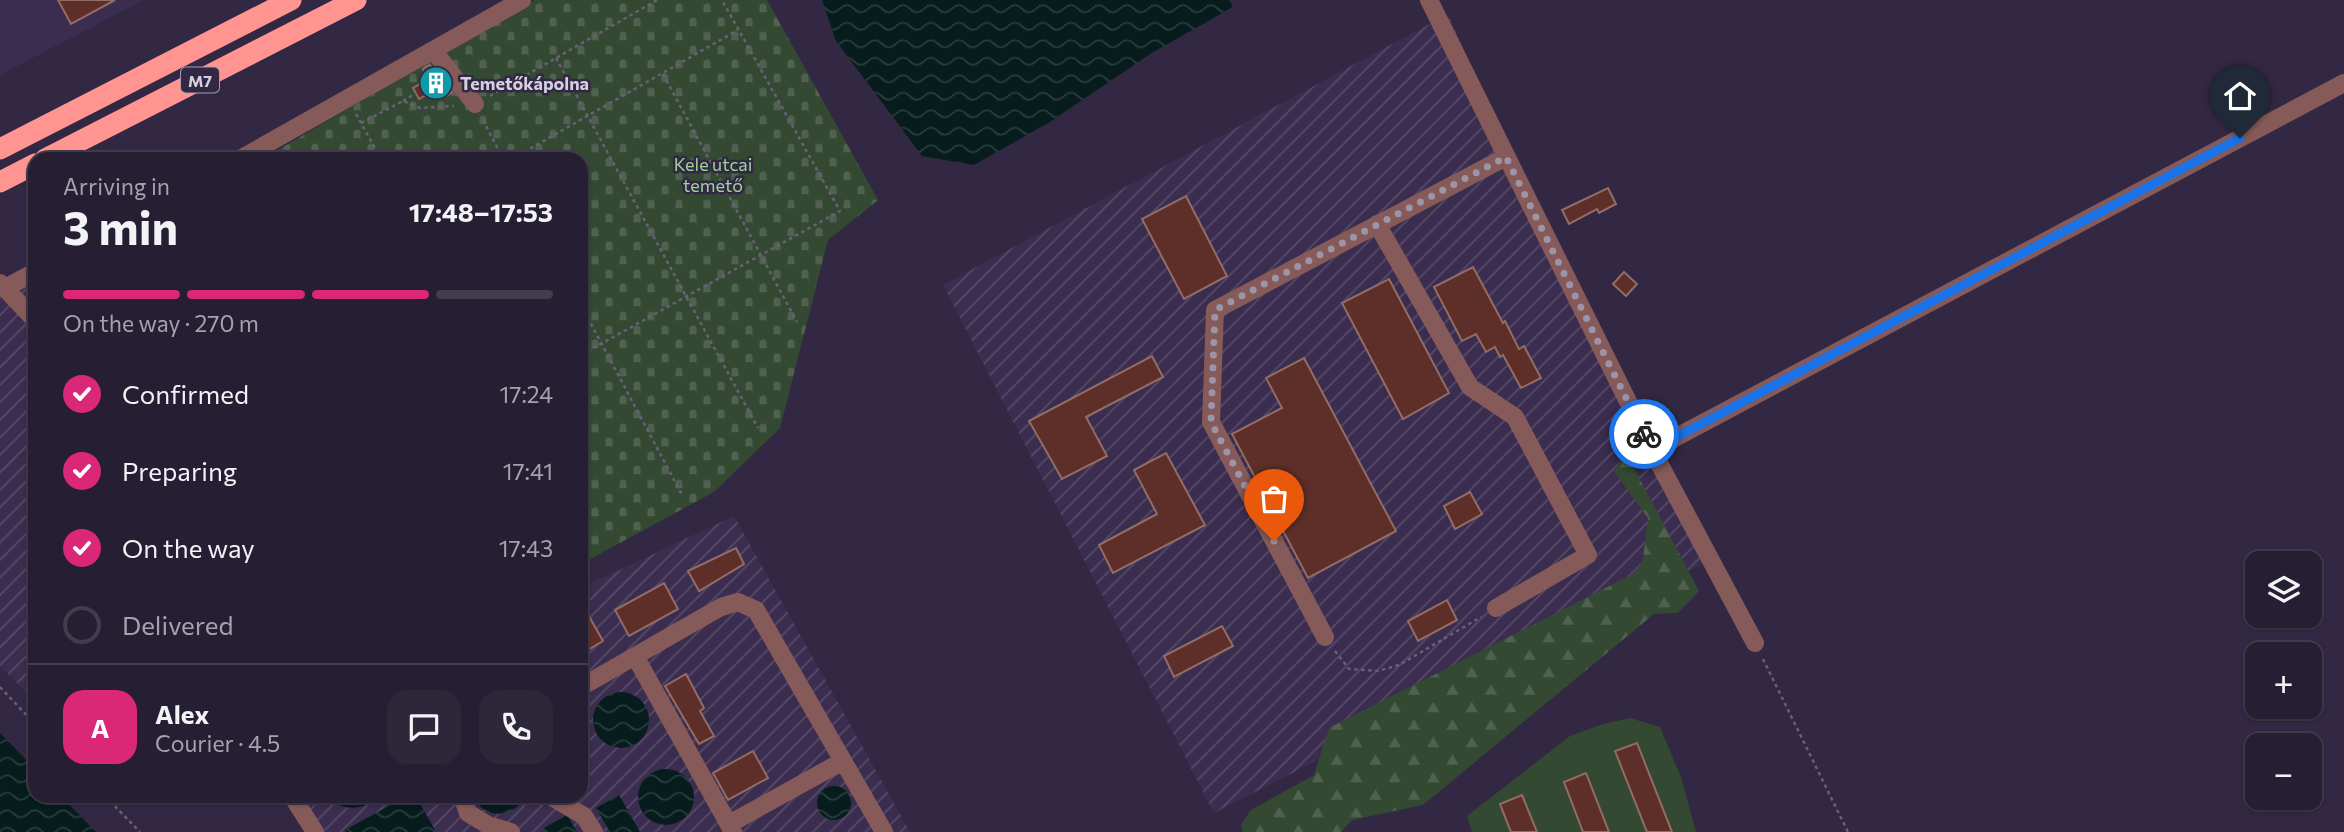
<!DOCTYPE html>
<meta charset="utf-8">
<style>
body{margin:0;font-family:Commissioner,sans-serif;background:#2e273a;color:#f1f3f6;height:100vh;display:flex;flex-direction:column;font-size:26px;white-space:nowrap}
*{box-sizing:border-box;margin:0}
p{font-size:23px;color:#a4a2ac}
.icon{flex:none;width:38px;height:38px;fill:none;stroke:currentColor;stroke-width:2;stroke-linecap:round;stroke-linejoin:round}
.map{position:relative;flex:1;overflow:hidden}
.panel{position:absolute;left:28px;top:152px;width:560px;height:651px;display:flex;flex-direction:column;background:#261e32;border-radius:21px;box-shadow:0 2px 5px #0004,0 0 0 2px #423c4d}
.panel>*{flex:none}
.controls{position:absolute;left:2245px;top:551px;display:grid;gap:14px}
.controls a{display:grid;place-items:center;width:77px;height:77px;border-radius:14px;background:#261e32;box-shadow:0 2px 5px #0004,0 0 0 2px #423c4d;font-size:35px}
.pin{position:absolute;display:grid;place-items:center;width:60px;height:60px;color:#fff;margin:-72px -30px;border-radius:50% 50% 50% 0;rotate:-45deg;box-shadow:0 0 7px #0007}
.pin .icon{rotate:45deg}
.courier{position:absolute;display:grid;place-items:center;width:70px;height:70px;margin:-35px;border:5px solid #1a73e8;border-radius:50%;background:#fff;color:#222;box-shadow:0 2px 9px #0007}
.overview em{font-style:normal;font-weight:700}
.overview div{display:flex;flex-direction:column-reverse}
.overview{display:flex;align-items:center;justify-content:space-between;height:119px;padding:0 35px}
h1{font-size:46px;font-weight:700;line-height:52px}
.bar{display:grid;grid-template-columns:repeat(4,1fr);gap:10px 7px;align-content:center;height:84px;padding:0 35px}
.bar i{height:9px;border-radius:5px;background:#423c4d}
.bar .active{background:#db2777}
.bar p{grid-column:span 4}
.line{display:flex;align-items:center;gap:18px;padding:0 35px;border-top:2px solid #423c4d}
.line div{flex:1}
.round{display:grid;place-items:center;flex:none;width:74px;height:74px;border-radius:21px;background:#2e273a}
ol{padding:0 35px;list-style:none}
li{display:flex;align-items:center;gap:21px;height:77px}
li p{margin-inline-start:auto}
li .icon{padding:7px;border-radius:50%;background:#db2777;color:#fff;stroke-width:4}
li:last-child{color:#a4a2ac}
li i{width:38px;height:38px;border:4px solid #423c4d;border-radius:50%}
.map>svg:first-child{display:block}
.built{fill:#3a2d4f}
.industrial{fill:url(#industrial-furrows)}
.green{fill:#344932}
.forest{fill:url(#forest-firs)}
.cemetery{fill:url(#cemetery-stones)}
.water{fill:url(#water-waves)}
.building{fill:#5e2f29;stroke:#926c66;stroke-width:2}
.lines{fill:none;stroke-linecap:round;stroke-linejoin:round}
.path{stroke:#696078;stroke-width:2.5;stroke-dasharray:3.5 3.5;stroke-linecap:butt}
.minor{stroke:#865a58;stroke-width:18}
.highway{stroke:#ff9491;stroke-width:21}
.done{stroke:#9c95aa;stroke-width:7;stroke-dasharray:0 12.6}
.route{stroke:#1a73e8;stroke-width:9}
.labels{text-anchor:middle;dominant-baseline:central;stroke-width:5;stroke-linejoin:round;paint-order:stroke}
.shield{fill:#322843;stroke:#a49db2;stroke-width:2}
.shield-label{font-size:16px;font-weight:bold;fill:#d5cfe1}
.poi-label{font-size:18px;font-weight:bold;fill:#d5cfe1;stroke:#322843;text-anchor:start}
.park-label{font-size:18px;fill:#9ed498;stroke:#322843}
</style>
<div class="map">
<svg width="2344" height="832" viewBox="0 0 2344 832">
<defs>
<pattern id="industrial-furrows" width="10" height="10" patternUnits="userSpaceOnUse" patternTransform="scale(1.75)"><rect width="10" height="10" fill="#3a2d4f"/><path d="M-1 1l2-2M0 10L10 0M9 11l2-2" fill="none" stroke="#564a68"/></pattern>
<pattern id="forest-firs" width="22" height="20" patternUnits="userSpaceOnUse" patternTransform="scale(1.75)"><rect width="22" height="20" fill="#344932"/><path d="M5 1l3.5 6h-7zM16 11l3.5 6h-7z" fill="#50624f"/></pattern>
<pattern id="cemetery-stones" width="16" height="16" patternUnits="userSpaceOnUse" patternTransform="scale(1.75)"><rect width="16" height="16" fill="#344932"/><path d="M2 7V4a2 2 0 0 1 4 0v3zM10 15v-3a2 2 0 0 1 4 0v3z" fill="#50624f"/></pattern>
<pattern id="water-waves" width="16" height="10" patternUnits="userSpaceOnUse" patternTransform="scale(1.75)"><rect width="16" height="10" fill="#061c1d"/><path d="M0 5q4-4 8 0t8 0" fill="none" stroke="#293c3e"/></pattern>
</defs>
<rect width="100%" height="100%" fill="#322843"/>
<path class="built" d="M0 0H144L0 75Z"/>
<path class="industrial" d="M1448 14 1511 156 1713 559 1214 813 943 285Z
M0 283 35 284V701L0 666Z
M734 516 910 832H304L282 796H581V588Z"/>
<path class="green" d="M1630 718 1660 727 1682 780 1696 832H1472L1467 816 1570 736 1603 724Z"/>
<path class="forest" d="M1627 455 1699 591 1678 613 1654 614 1423 805 1352 820 1341 832H1243L1241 825 1251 810 1314 775 1329 728 1635 573 1643 559 1648 518 1613 470Z"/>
<path class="cemetery" d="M535 0H767L878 200 828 240 780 428 714 492 581 564V159L264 158Z"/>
<path class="water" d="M822 0H1229L1233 7 1150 54 1050 122 974 165 922 156 836 41Z
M593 720a28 28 0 1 1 56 0a28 28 0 1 1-56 0Z
M0 733 35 769V796H61L96 832H0Z
M638 797a28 28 0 1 1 56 0a28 28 0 1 1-56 0Z
M817 803a17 17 0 1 1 34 0a17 17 0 1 1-34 0Z
M619 795 640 832H610L596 808Z
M326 796H381C365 810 342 813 326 796Z
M407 796H416L436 832H346L345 830Z
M473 796H527C513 817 485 822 473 796Z
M567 815 577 832H546L544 828Z"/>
<path class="building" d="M58 0H115L71 24Z
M430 65 452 93 440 99 435 90 419 99 413 88 428 79 423 69Z
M1608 188 1616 204 1599 213 1597 209 1569 224 1562 210Z
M1186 196 1227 276 1184 299 1142 219Z
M1473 267 1503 323 1505 321 1519 349 1524 346 1541 378 1521 388 1503 355 1500 357 1495 347 1486 352 1476 334 1462 341 1434 287Z
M1624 272 1637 284 1626 296 1613 284Z
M1389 279 1449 393 1403 419 1342 303Z
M1152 356 1163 377 1086 417 1107 456 1062 479 1029 421Z
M1304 358 1396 531 1308 578 1232 434 1282 408 1266 378Z
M1166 453 1205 525 1113 573 1099 545 1157 514 1134 470Z
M1470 492 1482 514 1455 529 1444 506Z
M736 548 744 564 699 591 688 571Z
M664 583 678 609 629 636 615 610Z
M1447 600 1457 620 1418 641 1408 621Z
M581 602 603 641 581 654Z
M1222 626 1233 646 1174 677 1164 656Z
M686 674 704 708 700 711 714 736 699 744 665 686Z
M1637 743 1672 832H1647L1615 751Z
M753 751 768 778 728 800 713 773Z
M1586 773 1609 832H1583L1564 782Z
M1522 795 1537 832H1511L1500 804Z"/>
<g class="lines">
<path class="path" d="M556 58 758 428
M663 74 797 322
M490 96 657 0
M403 101 416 93
M356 114 381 159
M483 120 503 159
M361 123 403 101 420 108 454 106
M512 159 738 30
M581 305 682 495
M581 355 840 211 722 0
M581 537 587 549
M1335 651 1349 669 1378 671 1399 665 1481 617
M1763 659 1848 832
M0 687 35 724
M105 796 140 832"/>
<path class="minor" d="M1429 0 1652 450 1755 643
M433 50 475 104
M240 159 522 0
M1377 224 1470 387 1515 417 1588 555 1496 608
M0 283 35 320
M5 288 35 272
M1652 450 2344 83
M1325 637 1211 422 1215 310 1506 157
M635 656 733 832
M581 684 588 683 721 607 738 602 756 610 884 832
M292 796 315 832
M462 796 468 813 488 825 511 832
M550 796 584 816 594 832
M729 824 843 761"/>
<path class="highway" d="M0 149 291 0
M45 159 356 0
M0 182 35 164"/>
</g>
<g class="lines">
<path class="done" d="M1274 541 1211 422 1215 310 1506 157 1644 434"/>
<path class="route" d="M1644 434 1652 450 2240 138"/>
</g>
<defs>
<symbol id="building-disc" viewBox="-11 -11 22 22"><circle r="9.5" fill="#0f9aa8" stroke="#322843"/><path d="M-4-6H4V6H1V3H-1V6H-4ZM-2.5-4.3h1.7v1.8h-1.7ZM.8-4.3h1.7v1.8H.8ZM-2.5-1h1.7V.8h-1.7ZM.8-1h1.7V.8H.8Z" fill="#fff"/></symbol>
</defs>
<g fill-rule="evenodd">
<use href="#building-disc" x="417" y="64" width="38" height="38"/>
</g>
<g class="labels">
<rect class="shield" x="181" y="67.5" width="38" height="25" rx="5"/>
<g class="shield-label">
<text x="200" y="80">M7</text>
</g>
<g class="poi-label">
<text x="460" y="83">Temetőkápolna</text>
</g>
<g class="park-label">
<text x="713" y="164">Kele utcai<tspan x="713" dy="21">temető</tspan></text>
</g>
</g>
</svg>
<div class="controls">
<a><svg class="icon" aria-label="layers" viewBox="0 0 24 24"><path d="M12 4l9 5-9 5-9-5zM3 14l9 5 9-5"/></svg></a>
<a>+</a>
<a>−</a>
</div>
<div class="pin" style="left:1274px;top:541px;background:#ea580c"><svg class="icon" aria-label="bag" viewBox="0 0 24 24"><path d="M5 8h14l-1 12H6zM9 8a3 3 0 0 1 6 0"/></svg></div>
<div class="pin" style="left:2240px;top:138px;background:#1f2937"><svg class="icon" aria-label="home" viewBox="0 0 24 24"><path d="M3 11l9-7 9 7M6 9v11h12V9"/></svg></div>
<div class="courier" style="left:1644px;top:434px"><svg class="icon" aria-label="bike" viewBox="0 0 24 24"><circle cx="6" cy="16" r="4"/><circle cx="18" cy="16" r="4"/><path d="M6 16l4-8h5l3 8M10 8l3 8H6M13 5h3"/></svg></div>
<section class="panel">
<div class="overview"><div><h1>3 min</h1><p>Arriving in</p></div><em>17:48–17:53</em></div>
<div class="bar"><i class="active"></i><i class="active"></i><i class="active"></i><i></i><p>On the way · 270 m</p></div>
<ol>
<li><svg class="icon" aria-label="check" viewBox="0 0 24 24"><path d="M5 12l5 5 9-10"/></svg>Confirmed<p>17:24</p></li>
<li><svg class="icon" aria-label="check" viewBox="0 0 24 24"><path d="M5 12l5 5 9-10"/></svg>Preparing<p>17:41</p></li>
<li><svg class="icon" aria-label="check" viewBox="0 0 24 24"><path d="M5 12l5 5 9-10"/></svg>On the way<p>17:43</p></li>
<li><i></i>Delivered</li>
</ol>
<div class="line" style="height:126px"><b class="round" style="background:#db2777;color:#fff">A</b><div><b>Alex</b><p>Courier · 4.5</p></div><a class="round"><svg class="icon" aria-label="chat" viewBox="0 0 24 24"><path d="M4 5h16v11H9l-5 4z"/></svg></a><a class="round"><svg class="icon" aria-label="phone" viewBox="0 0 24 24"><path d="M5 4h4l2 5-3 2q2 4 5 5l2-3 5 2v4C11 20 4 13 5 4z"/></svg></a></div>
</section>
</div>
